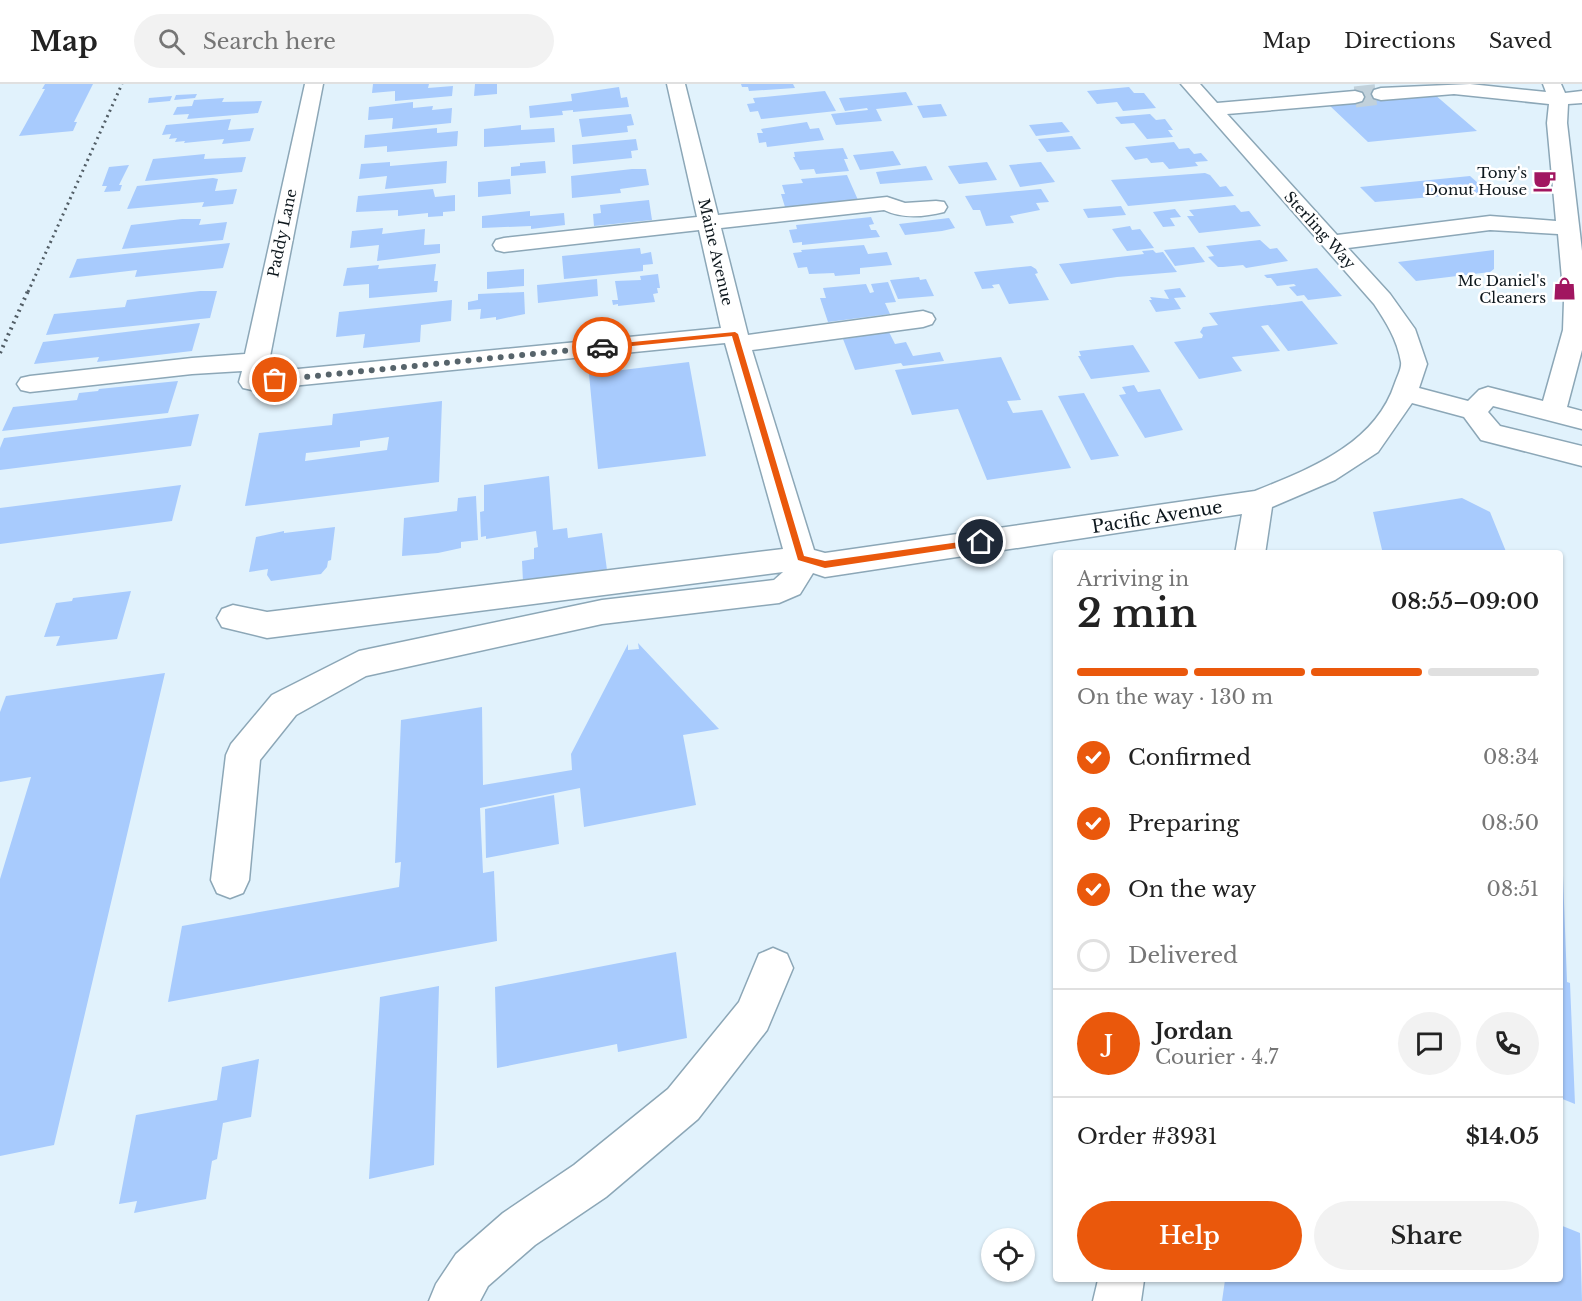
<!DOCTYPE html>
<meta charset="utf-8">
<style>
body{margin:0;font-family:"Libre Baskerville",serif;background:#f2f2f2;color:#222;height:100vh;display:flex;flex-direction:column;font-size:22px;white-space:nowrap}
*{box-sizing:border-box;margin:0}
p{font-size:20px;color:#767676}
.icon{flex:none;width:33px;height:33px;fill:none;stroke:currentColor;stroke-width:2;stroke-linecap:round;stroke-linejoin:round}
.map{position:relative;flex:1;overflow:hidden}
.drawer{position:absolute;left:1053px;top:466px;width:510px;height:732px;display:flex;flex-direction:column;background:#fff;border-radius:6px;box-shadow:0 2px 4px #0004}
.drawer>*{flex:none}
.tools{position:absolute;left:981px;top:1144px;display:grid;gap:12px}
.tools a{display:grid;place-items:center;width:54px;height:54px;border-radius:50%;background:#fff;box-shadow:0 2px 4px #0004;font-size:30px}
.pin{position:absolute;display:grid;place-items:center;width:51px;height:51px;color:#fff;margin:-26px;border:3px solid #fff;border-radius:50%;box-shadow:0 2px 6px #0007}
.courier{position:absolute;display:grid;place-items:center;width:60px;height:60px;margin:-30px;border:4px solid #ea580c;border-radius:50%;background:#fff;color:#222;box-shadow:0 2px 8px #0007}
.overview em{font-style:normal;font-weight:600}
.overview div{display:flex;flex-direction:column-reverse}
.overview{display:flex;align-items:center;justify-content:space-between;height:102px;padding:0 24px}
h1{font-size:39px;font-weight:600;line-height:45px}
.bar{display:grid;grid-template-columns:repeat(4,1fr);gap:9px 6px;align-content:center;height:72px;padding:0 24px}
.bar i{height:8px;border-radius:4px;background:#e0e0e0}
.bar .selected{background:#ea580c}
.bar p{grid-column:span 4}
.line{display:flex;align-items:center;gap:15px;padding:0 24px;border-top:2px solid #e0e0e0}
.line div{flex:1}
.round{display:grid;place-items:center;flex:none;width:63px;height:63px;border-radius:32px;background:#f2f2f2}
ol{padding:0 24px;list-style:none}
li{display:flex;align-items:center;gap:18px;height:66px}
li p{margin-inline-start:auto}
li .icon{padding:6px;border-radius:50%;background:#ea580c;color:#fff;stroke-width:4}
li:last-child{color:#767676}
li i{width:33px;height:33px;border:3px solid #e0e0e0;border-radius:50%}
.primary-button{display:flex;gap:12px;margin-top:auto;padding:12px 24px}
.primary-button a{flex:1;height:69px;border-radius:36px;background:#ea580c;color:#fff;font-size:24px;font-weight:600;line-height:69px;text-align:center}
.primary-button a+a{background:#f2f2f2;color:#222}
header{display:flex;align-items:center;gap:36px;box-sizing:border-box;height:84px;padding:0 30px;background:#fff;border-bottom:2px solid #e0e0e0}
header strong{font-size:28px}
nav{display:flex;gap:33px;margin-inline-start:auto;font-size:21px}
.search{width:420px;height:54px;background:#f2f2f2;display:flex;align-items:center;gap:15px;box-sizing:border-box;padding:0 21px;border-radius:33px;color:#767676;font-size:22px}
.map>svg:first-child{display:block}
.building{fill:#a8cbfd;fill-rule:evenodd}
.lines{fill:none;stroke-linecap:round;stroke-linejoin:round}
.minor-tunnel{stroke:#c1d1db;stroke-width:21;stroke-dasharray:21 10;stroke-linecap:butt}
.minor-casing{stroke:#8ca7b7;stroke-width:3}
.minor{fill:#fff;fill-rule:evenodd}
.rail-far1{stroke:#525e66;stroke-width:3;stroke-dasharray:2 4;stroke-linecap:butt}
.rail{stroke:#525e66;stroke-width:4;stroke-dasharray:2 4.5;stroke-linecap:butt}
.route{fill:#ea580c}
.done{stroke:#57646b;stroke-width:6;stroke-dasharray:0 10.8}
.labels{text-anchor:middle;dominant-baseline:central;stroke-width:5;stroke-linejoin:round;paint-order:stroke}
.far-poi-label{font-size:15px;fill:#0d171d;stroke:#fff;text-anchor:end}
.far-street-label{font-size:15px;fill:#0d171d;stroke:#fff}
.street-label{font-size:18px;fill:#0d171d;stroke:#fff}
</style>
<header>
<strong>Map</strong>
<div class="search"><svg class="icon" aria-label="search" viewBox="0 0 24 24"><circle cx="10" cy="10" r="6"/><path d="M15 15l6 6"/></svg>Search here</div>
<nav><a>Map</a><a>Directions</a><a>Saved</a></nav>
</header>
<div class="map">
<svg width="1582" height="1217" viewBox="0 0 1582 1217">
<rect width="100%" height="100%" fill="#e1f2fc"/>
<path class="building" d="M45 0H93L74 38H77L73 47 19 52 45 5H42Z
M373 0H429L428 4 453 2 452 12 395 17V7L372 9Z
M475 0H497V10L474 12Z
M741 0H793L795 4 749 7 748 3H742Z
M619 3 621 14 627 13 629 23 573 28V26L562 27 563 31 530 34 529 22 572 17 571 10Z
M1129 3 1134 9H1144L1156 24 1123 27 1117 18 1097 20 1087 7Z
M1376 6 1434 10 1477 47 1368 58 1329 21 1361 18 1350 8Z
M825 7 836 27 761 35 758 27 750 28 747 20 755 19 753 14Z
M906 8 913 21 876 25 882 37 836 41 831 30 868 26 867 24 845 27 839 14Z
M197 10 195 14 174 16 176 11Z
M172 12 170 17 148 19 149 14Z
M224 14 222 18 262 17 258 29 187 35 189 30 173 31 177 23 192 22 194 16Z
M413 18V24L433 22 432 26 452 24 451 39 392 45 393 34 368 36 369 23Z
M941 20 947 32 923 34 917 22Z
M631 30 634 41 627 42 628 48 582 53 579 35Z
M1150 30 1156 36 1165 35 1173 46H1168L1173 53 1147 55 1134 39 1121 40 1115 33Z
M231 35 228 46 254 44 250 57 222 60 224 55 184 59 185 57 175 58 177 54 169 55 171 50 162 51 166 41Z
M807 38 810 45 819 44 824 56 767 63 766 58 759 59 757 49H763L761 45Z
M1062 38 1070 48 1036 52 1029 41Z
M521 41V46L554 44 555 58 484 63V45Z
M437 44V49L458 47 457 62 387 68V62L364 64 365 51Z
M1072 52 1081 65 1047 68 1038 55Z
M636 55 638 66 631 67 632 74 573 80 572 61Z
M1174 58 1179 65 1189 64 1194 70 1201 69 1208 77 1195 78 1198 82 1169 85 1163 78 1151 79 1147 74 1135 76 1125 63Z
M843 64 848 75H844L849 87 816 90 814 85 800 86 793 73H795L794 68Z
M893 67 901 81 860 86 853 71Z
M205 70 204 75 246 73 242 88 145 97 153 75Z
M447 77 446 99 385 105 387 92 359 95 361 80 390 78V82Z
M545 77 546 89 511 92V83L520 82V79Z
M987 78 997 96 959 100 948 82Z
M1041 78 1055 98 1020 103 1009 81Z
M129 81 119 101H122L120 107 104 108 107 102H102L109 83Z
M926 82 933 96 880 100 876 88Z
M632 85H646L649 101 620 105 621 109 572 114 571 92Z
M1205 89 1210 91 1220 103 1226 102 1234 112 1128 122 1111 96Z
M847 91 858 116 785 123 781 110H785L782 101 803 99 801 95Z
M1470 92 1488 108 1375 118 1360 103Z
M213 94 218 95 215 107 237 105 233 120 202 123 204 118 127 125 137 102Z
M510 95 511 110 478 113V98Z
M433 105 435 113 455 111V127L443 128V132L428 133V129L398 132V126L356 128 358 112Z
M1041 105 1049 118 1036 119 1040 126 1010 132 1014 139 986 142 980 126H973L965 112Z
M649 116 652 136 594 142 593 130 601 129 600 121Z
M1235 121 1241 128 1249 127 1261 142 1199 149 1187 132H1194L1189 126Z
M1121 122 1126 131 1088 134 1083 125Z
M1175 125 1181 133 1170 134 1175 142 1163 143 1153 128Z
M530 127V132L564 129 565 141 531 145V142L482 144V132Z
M871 133 874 140 869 141 871 146H876L880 153 802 161V158L793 159 789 146 797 145 796 141Z
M949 134 955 144 942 147 905 151 899 140Z
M182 135H201L199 141 227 138 223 156 122 165 131 141Z
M1130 142 1132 146 1140 145 1154 164 1127 167 1112 145Z
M383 144 382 150 425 145 424 161 440 160V169L377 177 379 161 350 164 352 147Z
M1260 156 1270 165 1277 164 1288 177 1246 184 1243 181 1223 183H1218L1208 173 1214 172 1206 162Z
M230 159 223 184 135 193 137 186 69 194 77 175Z
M864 161 868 170 887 168 892 181 860 184V190L835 192 834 189 809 190 807 183 798 184 793 169 802 168 801 166Z
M1194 163 1205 178 1175 182 1164 166Z
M640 164 641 170 651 168 653 180 643 181V187L564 195 562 172Z
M1153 166 1156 169 1163 168 1177 188 1117 193 1071 200 1059 180 1144 170 1142 167Z
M1494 166V185L1490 188 1416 197 1398 178Z
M436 180 434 197H438L437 208 369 214V200L343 202 347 184 379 181 378 185Z
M1031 182 1036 185 1038 189 1035 190 1049 216 1009 220 999 200 992 201 994 204 982 205 974 188Z
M1317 184 1342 212 1308 216 1304 211 1297 212 1289 203 1296 202 1294 200 1277 202 1271 194H1267L1264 191Z
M524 185V202L487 205V188Z
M658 190 660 204H657L658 209 653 210 655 218 618 222V220L613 221 612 216H618L615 197 641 196 640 192Z
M919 193 920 196 926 195 934 212 898 215 890 196Z
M597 195 598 212 538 219 537 201Z
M888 198 896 218 885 219 890 230 828 238 820 214H826L823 204 866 200 870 209 874 208 871 200Z
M1180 204 1186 213 1174 214 1181 225 1156 228 1149 216H1152L1150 213 1169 215 1164 206Z
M200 207H217L210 234 46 251 54 230 125 223 127 216Z
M524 208 525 230 496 236V233L480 235 481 225 468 226V218L478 216V210Z
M452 216 451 237 421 241 420 258 363 264 365 250 336 253 339 228Z
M1302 217 1338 260 1288 267 1268 241 1261 242 1280 267 1232 273 1242 287 1199 295 1174 258 1202 254 1203 251 1200 248 1203 243 1218 241 1209 229Z
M200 239 192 267 97 278 99 273 34 280 43 258Z
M889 248 895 260 906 258 913 272 940 268 944 277 903 282 901 279 855 286 843 255Z
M1133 261 1150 288 1091 295 1078 272H1081L1079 267Z
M1001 273 1021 316 1007 317 1013 329 1042 326 1071 384 987 396 958 325 912 331 895 286Z
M689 278 706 372 598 385 589 290Z
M178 297 168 329 2 347 13 323 77 316 79 309 98 307 99 305Z
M1134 301 1138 308 1160 305 1183 346 1145 354 1119 311 1126 310 1122 303Z
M1084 309 1119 372 1091 376 1058 312Z
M442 317 439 398 245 422 259 349 332 341 333 330ZM389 353 387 366 305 377 306 369 360 363V357Z
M199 330 191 362 0 386V364L4 354Z
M549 392 553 446 567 444 568 454 602 449 607 486 523 498 522 477 534 475V464L538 463 536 447 486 455V452L481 453 480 428 484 427V401Z
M181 401 172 437 0 460V424Z
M476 412 478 456 461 458V464L438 469 402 472 404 434 457 427 458 414Z
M1462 414 1490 428 1507 470H1383L1373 428Z
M335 443 331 476 328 477 327 483 321 490 271 497 267 491 268 485 249 488 256 453 284 447V449Z
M131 507 117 555 56 562 60 552 44 553 56 519 72 517 73 514Z
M638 559 719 645 683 651 696 721 584 743 580 704 480 724 483 789 494 787 497 857 168 918 182 842 399 803 401 778 395 779 401 636 482 623 483 701 572 686 571 670 628 560V566L639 565Z
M165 589 54 1061 0 1072V795L31 693 0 698V628L6 612Z
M554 711 559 760 486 774 485 725Z
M1560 765H1562L1567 898 1570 899 1575 1020 1560 1014Z
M676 868 687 954 618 968 617 960 497 984 495 903Z
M439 902 434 1081 369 1095 380 913Z
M259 975 251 1033 223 1039 217 1075 212 1077 206 1115 134 1129 137 1117 119 1120 136 1031 217 1016 222 983Z
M1560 1141 1580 1149 1582 1217H1222L1225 1196H1560Z"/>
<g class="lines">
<path class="minor-tunnel" d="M1355 13 1381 10"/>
<defs>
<path id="minor" d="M305 0H323L267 288 721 244 699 146 504 168 496 166 493 161 496 156 504 154 697 133 667 0H685L718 131 887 113 905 119 936 117 944 118 947 123 944 128C924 133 903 135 884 126L721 144 748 251 923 227 932 230 935 235 932 240 923 243 752 266 814 466 825 469 1255 407C1309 385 1375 361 1395 299 1397 293 1402 284 1401 278 1397 255 1386 238 1374 220L1181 0H1200L1217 19 1355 7 1362 9 1364 13 1362 17 1355 19 1227 30 1337 151 1490 132 1556 137 1547 39 1549 20 1454 10 1381 16 1374 14 1372 10 1374 6 1381 4 1470 0 1546 8 1543 0H1561L1565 9 1582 7V19L1568 20 1567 39 1582 167V266L1567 323 1582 327V345L1493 322 1488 328 1500 342 1582 362V382L1481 356 1464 333 1412 319 1378 368 1335 396 1272 423 1265 470H1235L1242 430 825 493 813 489 800 510 779 519 602 540 366 592 296 631 260 676 249 796 243 809 230 814 217 809 211 796 226 671 231 660 272 611 359 567 602 516 774 496 783 488 267 554 222 543 217 534 222 525 233 521 267 528 783 465 725 259 252 306 243 304 239 298 242 287 192 290 30 308 21 306 17 300 21 294 30 292 192 274 245 270ZM1490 146 1558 150 1564 217 1563 246 1543 317 1488 303 1479 306 1468 317 1419 304 1427 280 1415 245 1390 210 1348 164Z
M773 864 787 870 793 884 767 946 698 1035 606 1113 535 1161 488 1202 480 1217H429L436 1200 456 1170 503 1129 574 1081 668 1005 739 918 759 870Z
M1098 1196H1144L1141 1217H1093Z"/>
</defs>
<use href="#minor" class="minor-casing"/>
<use href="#minor" class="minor"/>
<path class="rail-far1" d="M28 208 122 0"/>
<path class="rail" d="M0 269 28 207"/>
</g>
<path class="route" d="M735 248 738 250 804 472 825 477 981 455 984 456V460L825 484 798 476 732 252 602 265 599 263 602 261Z"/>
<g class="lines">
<path class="done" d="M275 296 602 263"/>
</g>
<defs>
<symbol id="cafe-bare" viewBox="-9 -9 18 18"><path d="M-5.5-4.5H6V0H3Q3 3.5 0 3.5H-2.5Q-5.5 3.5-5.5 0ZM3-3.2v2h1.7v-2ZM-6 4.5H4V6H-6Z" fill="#a11660" stroke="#fff" stroke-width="2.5" paint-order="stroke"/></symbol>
<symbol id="shop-bare" viewBox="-9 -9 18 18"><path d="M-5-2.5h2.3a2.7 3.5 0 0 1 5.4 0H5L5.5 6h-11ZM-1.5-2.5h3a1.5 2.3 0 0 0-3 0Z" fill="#a11660" stroke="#fff" stroke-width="2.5" paint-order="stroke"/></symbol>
</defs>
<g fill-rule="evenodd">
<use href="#cafe-bare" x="1528" y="80" width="33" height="33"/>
<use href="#shop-bare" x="1548" y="188" width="33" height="33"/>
</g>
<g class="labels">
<g class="far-poi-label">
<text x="1527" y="88">Tony's<tspan x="1527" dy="17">Donut House</tspan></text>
<text x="1546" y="196">Mc Daniel's<tspan x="1546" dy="17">Cleaners</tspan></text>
</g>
<g class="far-street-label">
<text transform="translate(1320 146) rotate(48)">Sterling Way</text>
<text transform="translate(282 149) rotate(-78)">Paddy Lane</text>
<text transform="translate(716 168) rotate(77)">Maine Avenue</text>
</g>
<g class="street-label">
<text transform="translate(1157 433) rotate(-9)">Pacific Avenue</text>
</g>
</g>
</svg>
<div class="tools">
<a><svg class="icon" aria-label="locate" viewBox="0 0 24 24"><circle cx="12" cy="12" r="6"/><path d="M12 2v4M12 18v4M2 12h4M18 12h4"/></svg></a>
</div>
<div class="pin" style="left:275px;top:296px;background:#ea580c"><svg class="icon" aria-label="bag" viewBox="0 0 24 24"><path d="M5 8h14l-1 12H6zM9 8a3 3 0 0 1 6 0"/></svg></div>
<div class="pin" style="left:981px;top:458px;background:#1f2937"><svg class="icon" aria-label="home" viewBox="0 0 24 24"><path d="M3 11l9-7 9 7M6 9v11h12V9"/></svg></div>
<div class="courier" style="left:602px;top:263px"><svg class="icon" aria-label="car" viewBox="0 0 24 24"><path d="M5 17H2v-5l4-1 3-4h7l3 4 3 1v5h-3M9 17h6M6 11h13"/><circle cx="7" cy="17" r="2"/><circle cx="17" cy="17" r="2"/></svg></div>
<section class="drawer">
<div class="overview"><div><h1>2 min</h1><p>Arriving in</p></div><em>08:55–09:00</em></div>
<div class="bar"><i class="selected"></i><i class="selected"></i><i class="selected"></i><i></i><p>On the way · 130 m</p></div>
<ol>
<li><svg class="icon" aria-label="check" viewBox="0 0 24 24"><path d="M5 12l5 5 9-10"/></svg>Confirmed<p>08:34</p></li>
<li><svg class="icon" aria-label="check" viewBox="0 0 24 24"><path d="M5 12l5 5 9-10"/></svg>Preparing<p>08:50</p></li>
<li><svg class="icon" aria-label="check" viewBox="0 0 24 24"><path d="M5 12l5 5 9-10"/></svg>On the way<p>08:51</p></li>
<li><i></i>Delivered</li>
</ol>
<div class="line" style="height:108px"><b class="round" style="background:#ea580c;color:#fff">J</b><div><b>Jordan</b><p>Courier · 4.7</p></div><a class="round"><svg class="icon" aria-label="chat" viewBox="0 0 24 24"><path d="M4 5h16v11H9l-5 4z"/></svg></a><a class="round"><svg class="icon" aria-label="phone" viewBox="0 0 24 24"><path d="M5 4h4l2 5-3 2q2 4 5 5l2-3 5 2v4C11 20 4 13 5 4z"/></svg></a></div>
<div class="line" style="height:78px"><div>Order #3931</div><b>$14.05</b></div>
<div class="primary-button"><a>Help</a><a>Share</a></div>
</section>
</div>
